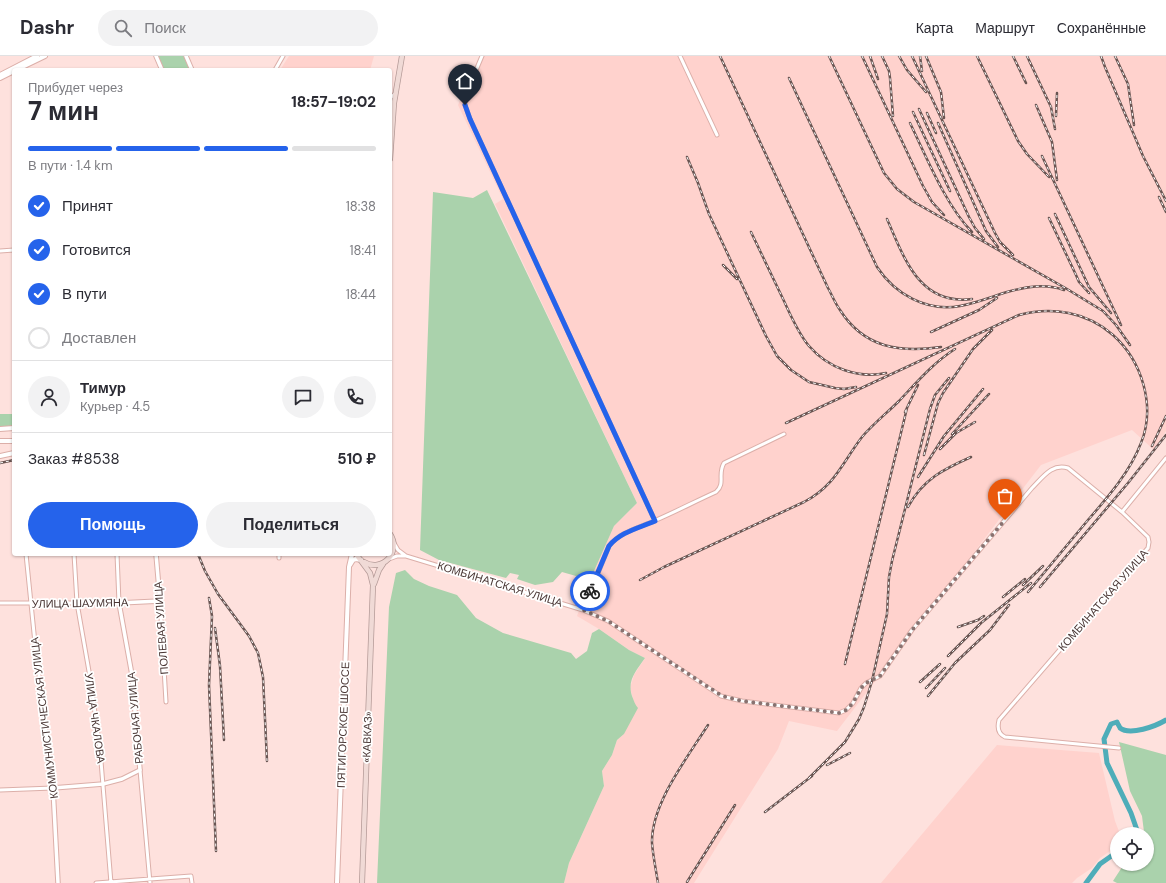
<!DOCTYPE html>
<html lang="ru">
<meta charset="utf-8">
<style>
body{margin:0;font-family:"DM Sans",sans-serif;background:#f2f2f3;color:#2b2b33;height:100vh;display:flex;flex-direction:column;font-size:15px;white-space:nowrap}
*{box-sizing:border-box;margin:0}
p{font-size:13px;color:#7c7c81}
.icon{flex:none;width:22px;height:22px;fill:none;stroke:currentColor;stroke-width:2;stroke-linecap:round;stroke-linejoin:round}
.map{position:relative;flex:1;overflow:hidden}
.side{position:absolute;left:12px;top:12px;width:380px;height:488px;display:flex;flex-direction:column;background:#fff;border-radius:4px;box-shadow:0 1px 3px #0004}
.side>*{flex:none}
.fabs{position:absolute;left:1110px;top:771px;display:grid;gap:8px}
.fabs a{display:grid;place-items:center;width:44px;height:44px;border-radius:50%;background:#fff;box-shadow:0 1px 3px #0004;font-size:20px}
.pin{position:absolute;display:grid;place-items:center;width:34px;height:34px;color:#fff;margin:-41px -17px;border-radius:50% 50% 50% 0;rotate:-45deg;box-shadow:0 0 4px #0007}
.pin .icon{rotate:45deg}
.courier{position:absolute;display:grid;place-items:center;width:40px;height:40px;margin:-20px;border:3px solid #2563eb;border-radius:50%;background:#fff;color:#222;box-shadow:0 1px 5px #0007}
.headline em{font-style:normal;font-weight:800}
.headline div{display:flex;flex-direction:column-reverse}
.headline{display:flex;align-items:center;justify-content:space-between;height:68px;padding:0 16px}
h1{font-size:26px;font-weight:800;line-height:30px}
.bar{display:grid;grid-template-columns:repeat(4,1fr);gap:6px 4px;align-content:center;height:48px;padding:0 16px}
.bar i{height:5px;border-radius:3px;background:#e1e1e2}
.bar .selected{background:#2563eb}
.bar p{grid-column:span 4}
.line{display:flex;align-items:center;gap:10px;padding:0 16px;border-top:1px solid #e1e1e2}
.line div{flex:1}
.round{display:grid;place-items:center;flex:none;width:42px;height:42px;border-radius:21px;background:#f2f2f3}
ol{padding:0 16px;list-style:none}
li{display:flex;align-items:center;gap:12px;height:44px}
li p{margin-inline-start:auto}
li .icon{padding:4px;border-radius:50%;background:#2563eb;color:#fff;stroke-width:4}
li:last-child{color:#7c7c81}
li i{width:22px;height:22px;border:2px solid #e1e1e2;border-radius:50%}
.button{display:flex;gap:8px;margin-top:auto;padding:8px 16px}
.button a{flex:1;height:46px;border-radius:24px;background:#2563eb;color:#fff;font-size:16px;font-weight:800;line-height:46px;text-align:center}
.button a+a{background:#f2f2f3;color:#2b2b33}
header{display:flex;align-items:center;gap:24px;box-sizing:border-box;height:56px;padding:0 20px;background:#fff;border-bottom:1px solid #e1e1e2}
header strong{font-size:19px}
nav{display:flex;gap:22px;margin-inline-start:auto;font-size:14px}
.search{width:280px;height:36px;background:#f2f2f3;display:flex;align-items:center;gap:10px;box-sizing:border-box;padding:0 14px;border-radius:22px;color:#7c7c81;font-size:15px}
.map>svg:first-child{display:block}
.built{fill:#ffd2cd}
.green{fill:#aad2ac}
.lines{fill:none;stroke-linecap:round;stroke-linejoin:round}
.river{stroke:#4eadb9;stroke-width:5}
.minor-casing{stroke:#dcafa9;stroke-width:5}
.tertiary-casing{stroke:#dcafa9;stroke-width:5.5}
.secondary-casing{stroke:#dcafa9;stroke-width:6}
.trunk-casing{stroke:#b49a97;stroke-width:6}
.minor{stroke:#fff;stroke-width:3}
.tertiary{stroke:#fff;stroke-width:3.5}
.secondary{stroke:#fff;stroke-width:4}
.trunk{stroke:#f0dad6;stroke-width:4.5}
.rail-casing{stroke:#695552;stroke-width:2.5}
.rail{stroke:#fff;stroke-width:1;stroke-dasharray:3;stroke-linecap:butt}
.done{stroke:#897270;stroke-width:4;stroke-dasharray:0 7.2}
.route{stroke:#2563eb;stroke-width:5}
.labels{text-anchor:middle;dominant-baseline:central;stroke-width:3.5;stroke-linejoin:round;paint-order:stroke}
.street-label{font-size:11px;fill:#4a3735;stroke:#fff}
</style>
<header>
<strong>Dashr</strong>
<div class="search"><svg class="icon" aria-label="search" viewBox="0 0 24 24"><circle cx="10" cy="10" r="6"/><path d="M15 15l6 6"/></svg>Поиск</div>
<nav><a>Карта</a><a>Маршрут</a><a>Сохранённые</a></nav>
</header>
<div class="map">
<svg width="1166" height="827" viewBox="0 0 1166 827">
<rect width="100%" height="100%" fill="#fee1dd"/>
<path class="built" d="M289 0H374L370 14H280Z
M480 0H1166V375L1154 394 1132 374 1041 409 837 675 789 665 778 693 694 827H564L569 807 604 730 602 715 612 699 617 684 624 678 635 650 630 632 634 619 645 602 629 594 599 573 577 560 596 509 614 470 637 447 495 148 503 143 458 49Z
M997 689 1099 697 1115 765 1120 778H1117L1116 791 1100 802 1092 812 1077 822 1072 827H881Z"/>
<path class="green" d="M156 0H186L192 14H162Z
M487 134 637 447 614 470 590 524 562 516 553 526 535 529 517 523 519 519 510 517 506 522 439 504 420 494 433 136 473 142Z
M0 358H14V371L0 372Z
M405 514 414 523 429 530 457 539 476 562 503 577 571 597 576 603 587 595 592 577 599 573 629 594 645 602C636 615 627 624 632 640 634 645 635 649 638 652L624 678 617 684 612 699 602 715 604 730 569 807 564 827H377L389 551 396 517Z
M1119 686 1166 699V827H1117L1113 825 1124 808H1147V778H1143L1144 776 1142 760 1130 735Z"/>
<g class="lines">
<path class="river" d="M1137 778 1138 777 1131 757 1107 707 1104 683 1111 668 1117 666C1117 667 1120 671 1120 672 1130 680 1156 670 1166 664
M1086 827 1100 808 1117 796"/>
<defs>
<path id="minor" d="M482 0 466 38 465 49 470 63 655 465
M680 0 717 79
M275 14 283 0
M390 42 395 38
M0 195 14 194
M1122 456 1166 402
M394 487 398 494 406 500 583 554 608 565 721 640 742 645 839 657 846 654 853 647 861 632 866 627 880 620 912 574 1032 432C1043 421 1052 407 1068 412L1122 456 1148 481 1149 486 1148 492 999 664C997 672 998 678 1005 681L1119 692
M74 498 77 547 90 621 100 693 111 827
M279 502V498
M389 503 397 500H404
M160 545 166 646
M0 547H119L117 498
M583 554 609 490C620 476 638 472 654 465 675 456 696 445 716 436 726 427 717 419 724 407L784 378
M140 714 150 827
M0 734 53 732 35 587 26 498
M96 827 191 820 192 827"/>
<path id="tertiary" d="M156 0 162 14
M186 0 192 14
M58 827 53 732 103 728 122 723 140 714 132 619 119 547 160 545 156 498"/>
<path id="secondary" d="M16 14 45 0
M0 19 37 0
M0 22 14 15
M0 373 14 372
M0 385H14
M0 400 14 397
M350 509 353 504 356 503 361 504
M337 827 349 511 352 498"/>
<path id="trunk" d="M390 103 394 47 402 0
M356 498 370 517 373 529 362 827
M364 506C382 517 402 496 390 478
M374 528 379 514 383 508"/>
</defs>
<use href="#minor" class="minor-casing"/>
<use href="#tertiary" class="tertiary-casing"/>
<use href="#secondary" class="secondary-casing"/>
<use href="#trunk" class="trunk-casing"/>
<use href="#minor" class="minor"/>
<use href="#tertiary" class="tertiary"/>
<use href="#secondary" class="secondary"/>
<use href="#trunk" class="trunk"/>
<defs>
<path id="rail" d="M720 0 828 232C832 239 835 247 840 254 864 292 900 297 941 291
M829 0 884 117 897 133 914 146 1067 233 1103 255 1116 269 1130 289
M862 0 923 130 932 146 944 159
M870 0 878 23
M882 0 889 15 890 22 893 60
M899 0 907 14 926 36
M912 0 995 177 1000 186 1013 199
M920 0 922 15
M926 0 941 36 944 62
M977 0 1018 85 1027 98 1049 121
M1013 0 1026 27
M1027 0 1051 51 1055 73
M1101 0 1105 11 1143 100 1166 145
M1115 0 1128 28 1134 69
M789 22 877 211C895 238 926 256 960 250 976 247 991 241 1007 236 1025 231 1045 227 1064 234
M1036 49 1052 86 1057 124
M919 53 969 161 975 172 984 183
M913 56 950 135
M927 57 936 77
M1056 60 1057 37
M910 67C926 100 946 150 972 176
M938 67 986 175 998 191
M1042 100 1121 269
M687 101 698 127 709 158 766 280 777 300 791 314 809 326 835 332 844 333 856 331
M1159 141 1166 156
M1055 158 1089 231 1111 257
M1049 162 1076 219 1079 226 1089 237
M887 163C904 201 919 250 972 243
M751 176C762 199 773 222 784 245 791 260 798 277 809 290 828 312 858 323 886 317
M723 209 737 223
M931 276 979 254 997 242
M905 356 918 329
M786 367 1019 259C1052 250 1087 256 1113 279 1142 305 1156 350 1141 387 1130 416 1108 441 1088 464 1068 488 1048 512 1028 536
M952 378 989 338
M1152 390 1166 360
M940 393 956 377 975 366
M924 399 938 347 943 337 973 293 992 274
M0 407 14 404
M918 421 944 380 983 333
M908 451C923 423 944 413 971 401
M198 498 205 515 218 538 249 580 258 597 263 621 267 705
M640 524 664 511 804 446C835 430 842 407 862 381 873 368 887 357 899 345 917 326 933 307 955 293
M1023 529 1043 510
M1040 531 1128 427 1166 379
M1003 541 1025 523
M209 542 212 560 209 629 216 795
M958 571 978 564 984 560
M215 572 220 610 224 684
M948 600 981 567 1031 527
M845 608 907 352
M920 626 940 608
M926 632 945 612
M928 640 955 607 990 574 1009 549
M827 709 850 697
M809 722 845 686 859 663 864 651 872 625 887 558 889 521 892 505 930 353 935 339 949 322
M765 756 812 720
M687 826 735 749
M658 827C656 814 653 800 652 787 651 748 687 702 708 669"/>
</defs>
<use href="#rail" class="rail-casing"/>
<use href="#rail" class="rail"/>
</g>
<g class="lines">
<path class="done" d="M590 535 583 554 608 565 722 640 742 645 839 657 846 654 853 647 861 632 866 627 880 620 913 573 1005 464"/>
<path class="route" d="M465 49 470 63 655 465C639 472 620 476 609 490L590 535"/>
</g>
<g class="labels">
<g class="street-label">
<text transform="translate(500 528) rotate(17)">КОМБИНАТСКАЯ УЛИЦА</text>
<text transform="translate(1103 544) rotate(-49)">КОМБИНАТСКАЯ УЛИЦА</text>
<text transform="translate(80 547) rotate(-1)">УЛИЦА ШАУМЯНА</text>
<text transform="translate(161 572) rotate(-94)">ПОЛЕВАЯ УЛИЦА</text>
<text transform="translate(44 662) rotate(-97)">КОММУНИСТИЧЕСКАЯ УЛИЦА</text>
<text transform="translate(95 662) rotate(82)">УЛИЦА ЧКАЛОВА</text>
<text transform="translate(135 662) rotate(-95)">РАБОЧАЯ УЛИЦА</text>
<text transform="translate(343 669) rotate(-88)">ПЯТИГОРСКОЕ ШОССЕ</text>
<text transform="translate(367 681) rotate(-88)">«КАВКАЗ»</text>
</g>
</g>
</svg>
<div class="fabs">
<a><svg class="icon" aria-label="locate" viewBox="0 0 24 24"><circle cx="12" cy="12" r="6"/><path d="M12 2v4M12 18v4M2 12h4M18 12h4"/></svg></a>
</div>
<div class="pin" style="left:1005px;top:464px;background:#ea580c"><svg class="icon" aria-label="bag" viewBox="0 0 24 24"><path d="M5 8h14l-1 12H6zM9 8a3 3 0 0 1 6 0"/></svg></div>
<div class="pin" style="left:465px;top:49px;background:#1f2937"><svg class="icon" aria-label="home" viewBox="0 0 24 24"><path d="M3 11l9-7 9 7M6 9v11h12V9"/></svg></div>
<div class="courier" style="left:590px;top:535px"><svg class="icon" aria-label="bike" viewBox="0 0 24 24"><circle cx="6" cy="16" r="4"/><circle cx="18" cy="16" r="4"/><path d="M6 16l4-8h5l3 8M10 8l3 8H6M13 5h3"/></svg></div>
<section class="side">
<div class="headline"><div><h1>7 мин</h1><p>Прибудет через</p></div><em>18:57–19:02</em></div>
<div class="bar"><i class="selected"></i><i class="selected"></i><i class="selected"></i><i></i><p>В пути · 1.4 km</p></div>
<ol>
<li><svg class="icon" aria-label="check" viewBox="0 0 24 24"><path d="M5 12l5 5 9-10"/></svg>Принят<p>18:38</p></li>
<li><svg class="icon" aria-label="check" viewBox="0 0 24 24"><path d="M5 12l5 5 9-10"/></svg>Готовится<p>18:41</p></li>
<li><svg class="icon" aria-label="check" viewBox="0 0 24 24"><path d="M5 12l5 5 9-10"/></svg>В пути<p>18:44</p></li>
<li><i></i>Доставлен</li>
</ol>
<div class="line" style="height:72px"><a class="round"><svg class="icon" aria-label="person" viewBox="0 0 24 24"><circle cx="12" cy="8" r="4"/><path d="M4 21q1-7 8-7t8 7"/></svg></a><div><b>Тимур</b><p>Курьер · 4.5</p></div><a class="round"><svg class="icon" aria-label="chat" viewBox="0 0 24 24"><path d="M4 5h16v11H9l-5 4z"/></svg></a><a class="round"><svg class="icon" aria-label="phone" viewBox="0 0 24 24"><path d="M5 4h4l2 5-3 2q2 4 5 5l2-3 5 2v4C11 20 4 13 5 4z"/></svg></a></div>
<div class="line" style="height:52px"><div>Заказ #8538</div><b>510 ₽</b></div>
<div class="button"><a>Помощь</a><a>Поделиться</a></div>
</section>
</div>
